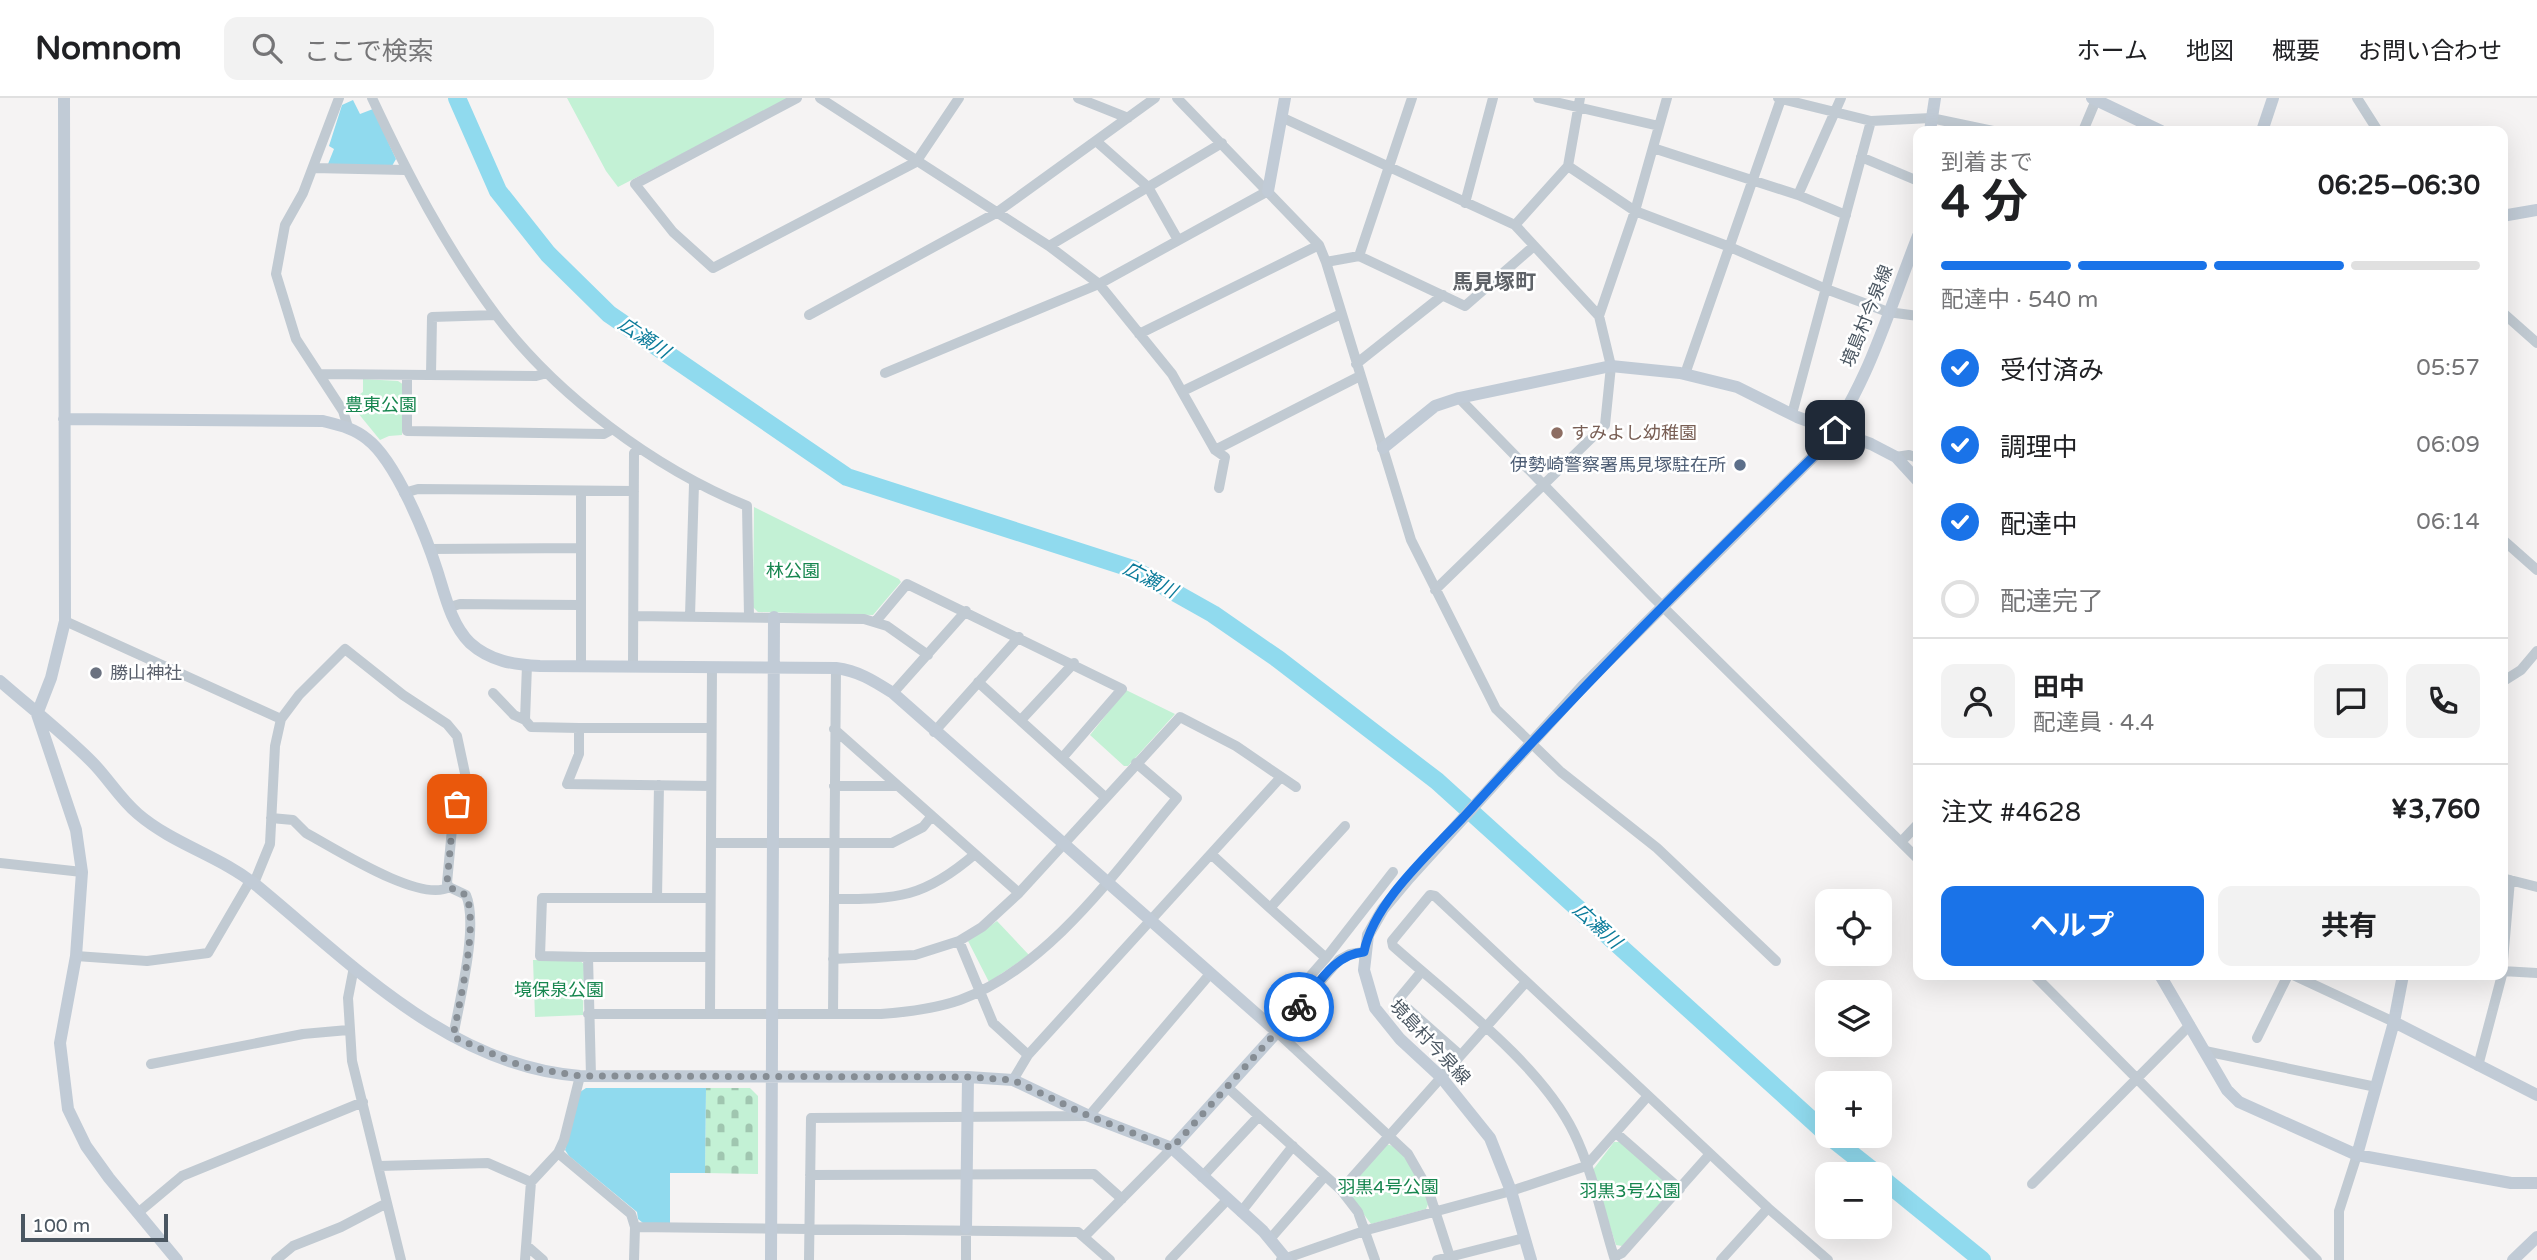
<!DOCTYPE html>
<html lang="ja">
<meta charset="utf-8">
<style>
body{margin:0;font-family:"Varela Round","Noto Sans JP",sans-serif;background:#f2f2f2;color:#202124;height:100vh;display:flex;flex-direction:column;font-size:26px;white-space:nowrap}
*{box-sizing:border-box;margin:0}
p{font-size:23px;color:#757577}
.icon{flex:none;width:38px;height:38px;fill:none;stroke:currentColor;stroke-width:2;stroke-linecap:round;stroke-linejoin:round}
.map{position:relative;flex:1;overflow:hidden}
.details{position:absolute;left:1913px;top:28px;width:595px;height:854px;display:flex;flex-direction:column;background:#fff;border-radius:14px;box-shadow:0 7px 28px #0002}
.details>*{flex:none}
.controls{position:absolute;left:1815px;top:791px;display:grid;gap:14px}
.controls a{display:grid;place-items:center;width:77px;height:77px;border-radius:14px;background:#fff;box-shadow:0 7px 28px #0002;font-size:35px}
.scale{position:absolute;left:21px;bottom:18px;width:147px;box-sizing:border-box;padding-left:7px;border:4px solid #4a5661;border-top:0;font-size:19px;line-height:24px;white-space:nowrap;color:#4a5661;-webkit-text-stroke:5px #fff;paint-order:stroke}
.pin{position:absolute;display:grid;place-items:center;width:60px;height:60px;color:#fff;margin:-30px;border-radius:14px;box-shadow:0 4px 10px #0006}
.courier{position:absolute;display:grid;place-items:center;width:70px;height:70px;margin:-35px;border:5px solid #1a73e8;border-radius:50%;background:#fff;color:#222;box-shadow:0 2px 9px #0007}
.headline em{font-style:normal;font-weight:700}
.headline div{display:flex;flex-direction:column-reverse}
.headline{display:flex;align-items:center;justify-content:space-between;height:119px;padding:0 28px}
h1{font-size:46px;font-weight:700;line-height:52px}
.bar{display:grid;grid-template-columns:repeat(4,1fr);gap:10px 7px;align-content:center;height:84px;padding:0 28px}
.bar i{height:9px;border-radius:5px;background:#e0e0e0}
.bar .active{background:#1a73e8}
.bar p{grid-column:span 4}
.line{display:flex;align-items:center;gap:18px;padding:0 28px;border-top:2px solid #e0e0e0}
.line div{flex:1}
.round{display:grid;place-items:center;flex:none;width:74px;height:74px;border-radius:14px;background:#f2f2f2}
ol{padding:0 28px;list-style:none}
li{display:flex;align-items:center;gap:21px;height:77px}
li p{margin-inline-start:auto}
li .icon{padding:7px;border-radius:50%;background:#1a73e8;color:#fff;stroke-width:4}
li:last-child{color:#757577}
li i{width:38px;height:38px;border:4px solid #e0e0e0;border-radius:50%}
.primary-button{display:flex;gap:14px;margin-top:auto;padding:14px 28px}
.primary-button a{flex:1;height:80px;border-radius:14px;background:#1a73e8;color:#fff;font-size:28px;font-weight:700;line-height:80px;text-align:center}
.primary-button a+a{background:#f2f2f2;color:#202124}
header{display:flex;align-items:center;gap:42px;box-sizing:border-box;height:98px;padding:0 35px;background:#fff;border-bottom:2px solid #e0e0e0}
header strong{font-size:33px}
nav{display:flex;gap:38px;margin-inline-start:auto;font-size:24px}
.search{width:490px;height:63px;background:#f2f2f2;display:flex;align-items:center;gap:18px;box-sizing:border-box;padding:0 24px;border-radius:14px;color:#757577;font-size:26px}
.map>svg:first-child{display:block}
.green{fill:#c3f1d5}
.cemetery{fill:url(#cemetery-stones)}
.water{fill:#90daee}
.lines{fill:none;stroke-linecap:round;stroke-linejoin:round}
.river{stroke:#90daee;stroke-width:18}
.street{stroke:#c1cad2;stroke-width:10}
.secondary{stroke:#c1cbd6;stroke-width:12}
.done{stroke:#868d94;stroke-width:7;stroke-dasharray:0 12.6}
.route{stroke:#1a73e8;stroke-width:9}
.education-dot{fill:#8d6e63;stroke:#fff;stroke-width:2.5}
.service-dot{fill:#5c6f8a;stroke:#fff;stroke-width:2.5}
.worship-dot{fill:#6b7280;stroke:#fff;stroke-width:2.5}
.labels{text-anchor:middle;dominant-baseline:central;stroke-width:5;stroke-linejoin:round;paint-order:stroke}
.street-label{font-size:18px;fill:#4a5661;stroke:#fff}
.park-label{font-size:18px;fill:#17864f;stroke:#fff}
.education-label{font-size:18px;fill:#785e54;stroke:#fff;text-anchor:start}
.service-label{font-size:18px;fill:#4e5e75;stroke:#fff;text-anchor:end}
.worship-label{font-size:18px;fill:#5b616d;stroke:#fff;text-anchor:start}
.water-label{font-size:19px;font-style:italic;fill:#0c7c9b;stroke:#fff}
.quarter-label{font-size:21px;font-weight:bold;fill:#5f6368;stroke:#fff}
</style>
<header>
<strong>Nomnom</strong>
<div class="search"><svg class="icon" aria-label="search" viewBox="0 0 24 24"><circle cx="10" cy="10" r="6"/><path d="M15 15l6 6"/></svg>ここで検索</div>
<nav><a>ホーム</a><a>地図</a><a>概要</a><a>お問い合わせ</a></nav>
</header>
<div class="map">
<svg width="2537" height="1162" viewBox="0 0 2537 1162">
<defs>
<pattern id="cemetery-stones" width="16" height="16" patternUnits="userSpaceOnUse" patternTransform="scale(1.75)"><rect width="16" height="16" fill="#c3f1d5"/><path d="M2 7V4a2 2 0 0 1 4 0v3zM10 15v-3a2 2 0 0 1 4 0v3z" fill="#a0c6b0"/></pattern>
</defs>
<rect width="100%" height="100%" fill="#f5f3f3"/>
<path class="green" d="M567 0H790L618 89 606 73Z
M363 281 398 283 404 287 402 337 389 338 380 342 349 304 363 294Z
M754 409 899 481 901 484 873 517 758 514 753 509Z
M1126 592 1175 616 1128 668H1124L1090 637Z
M997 823 1029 857 989 884 968 843Z
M533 862H579L584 866 583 917 535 919Z
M1614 1044H1620L1670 1088V1094L1622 1148 1616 1147 1592 1073Z
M1386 1046C1408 1049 1420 1085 1429 1104L1426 1111 1371 1126 1348 1095 1350 1087Z"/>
<path class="cemetery" d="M706 990H750L758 998V1076L705 1075Z"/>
<path class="water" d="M353 2 360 16 373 11 396 61 392 68 328 66 334 51 329 48 342 7Z
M586 990H706L705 1075H670V1126L643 1125 638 1121 637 1114 569 1058 565 1052 580 994Z"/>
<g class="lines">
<path class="river" d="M457 0 498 93 548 156 609 216 847 379 1133 471 1213 516 1278 561 1437 683 1827 1036
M1829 1038 1877 1076
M1880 1079 1982 1162"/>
<path class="street" d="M339 0 303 95 285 127 276 176 296 241 343 313 348 329
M372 0C407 75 446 150 496 217 556 297 654 370 747 408L749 518
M797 0 635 86 673 134 713 170 916 64 959 0
M820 0 1049 148 1099 186 1172 276 1215 352 1225 359 1219 390
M1078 0 1128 20
M1177 0 1319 147 1326 164 1411 442 1496 611 1561 674 1657 750 1776 863
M1538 0 1659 28
M1580 0 1568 68 1635 113 1730 149 1826 191 1888 214 1918 218
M1778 0 1871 23 1931 20 1993 33
M2357 0 2378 33
M1281 19 1515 127 1599 218 1611 268 1605 327 1435 492
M2083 33 2096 2
M1096 43 1148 89 1178 142
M1653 50 1798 97 1846 117
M1861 59 1918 83
M313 70 405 72
M1798 97 1841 0
M1465 105 1493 0
M1515 127 1568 68
M1049 148 1222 45
M1359 158 1465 208 1534 148
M1326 164 1359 158 1412 0
M2502 214 2537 245
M809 217 996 115 1155 0
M1599 218 1635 113 1667 0
M1139 236 1319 147
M1356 266 1443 197
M885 275 1099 186 1268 93
M321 276 536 278 547 275
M1685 276 1781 1
M407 277V333L604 336 613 331
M431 277 432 219 496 217
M1183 293 1341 216
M1459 300 1652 498 1918 761
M1792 316 1871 23
M1215 352 1360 278
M1896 359 1909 357 1918 360
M404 395 418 391 634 393
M2502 441 2537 472
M430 451 581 450
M450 509 460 506 580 507
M634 518 864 521 887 528 928 557
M690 518 694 386
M65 523 281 621
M876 523 907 486 1122 591 1063 659
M527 567 525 622 531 629 579 630V656L567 686 711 688
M581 568V393
M633 568 634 355 638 350
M978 584 1105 699
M2502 584 2521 572 2537 553
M493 595 514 617 525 622
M893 595 966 513
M1021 622 1074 565
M579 630H711
M834 631 1019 795
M934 634 1019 539
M834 688H895
M271 720 293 722 306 735C334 750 421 806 449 789
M1901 744 1918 726
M711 745H892L923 729 931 719
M1211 756 1270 810
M0 765 82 774
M2502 780 2537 789
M254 785 270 746 275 648 281 621 299 597 345 551 403 597 447 626 457 638 466 680 453 720 447 785 449 789 466 797C479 827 459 905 453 939
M657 800 659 687
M834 801C898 801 924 800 975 756
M959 843 993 925 1028 957
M1364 854 1350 856 1339 862 1277 934 1408 1056 1428 1091 1451 1162
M76 858 147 863 208 855 250 783
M588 859H710
M1326 860 1270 810 1345 728
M833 861 915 857 959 843 982 829 1019 795 1180 619 1236 648 1296 689
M354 869 348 900 352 963 401 1162
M1422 873 1398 902 1460 957
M2502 873 2537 875
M2502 874 2510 782
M2034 877 2317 1162
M2293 877 2394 924
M710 915 712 569
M588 916H881C908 914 934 911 960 902 1050 869 1117 771 1177 700L1136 665
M833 916 836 570
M1268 926 1326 860 1393 774
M2257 940 2288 877
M2205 953 2376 989
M151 966 303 936 348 932
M2478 968 2502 877
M591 978 588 859 540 858 542 800H710
M1013 982 1028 957 1281 679
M1227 989 1341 1092 1358 1114 1375 1162
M1616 1035 1680 1091
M558 1055 631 1116 635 1129 634 1162
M379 1068 488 1065 531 1084
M810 1077 1094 1076 1122 1101
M1202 1079 1259 1018
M2032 1086 2190 927
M1341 1092 1526 884
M1768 1110 1828 1162
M139 1114 182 1078 363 1004
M1241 1114 1293 1048
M635 1129 1078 1134 1110 1162
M1085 1138 1172 1050
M1270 1141 1325 1078
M527 1148 543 1162
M1614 1159 1622 1155 1709 1057
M276 1162 293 1148 341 1129 387 1105
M525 1162 531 1084 558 1055 564 1042 580 978
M809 1162 811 1020 1089 1018 1210 876
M966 1162V1130
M1170 1162 1227 1102
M1281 1162 1367 1132 1511 1093 1586 1068 1647 999
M1437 1162 1524 1140
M1615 1162C1602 1121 1593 1074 1574 1035 1541 966 1450 899 1393 848L1392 843 1430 797 1435 798 1768 1110 1721 1162
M2339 1162V1113L2357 1057"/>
<path class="secondary" d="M64 0 65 523 51 580 37 616 76 732 82 774 76 858 60 945 68 1011 86 1048 109 1080 177 1162
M2092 0 2161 33
M1930 33 1935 0
M2262 33 2273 0
M1268 93 1285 0
M2502 118 2537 112
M64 321 323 323C339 327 354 330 367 341 396 363 426 438 437 472 445 497 451 526 470 545 490 563 514 567 540 568L836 570C859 573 874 583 893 595L1277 934 1172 1050
M1383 350 1435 308 1459 300 1611 268 1680 275 1737 289 1797 319 1871 346 1896 359 1918 383
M0 583C31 610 63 635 92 664 108 680 120 701 138 716 173 746 220 758 256 787 352 866 449 968 580 978L968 979 1013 982 1089 1018 1172 1050 1263 1133 1287 1162
M2160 877 2227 992 2239 1004 2357 1057 2511 1085H2537
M2394 924 2537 997
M2357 1057 2394 924 2403 877
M966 1130 968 979
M771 1162 774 519
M1531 1162 1511 1093 1490 1040 1441 979 1400 941 1375 910 1364 872 1368 837 1383 811 1409 780 1583 588 1818 354C1867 292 1889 211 1918 138
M2513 1162 2537 1139"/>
</g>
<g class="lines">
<path class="done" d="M457 706 453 720 447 785 449 789 466 797C479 827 459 905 453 939L524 969 580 978 968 979 1013 982 1089 1018 1172 1050 1299 909"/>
<path class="route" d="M1299 909C1318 887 1334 856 1364 854 1374 802 1436 750 1471 711 1582 588 1699 471 1818 354L1835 332"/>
</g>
<circle class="education-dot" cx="1557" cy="335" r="7"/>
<circle class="service-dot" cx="1740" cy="367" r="7"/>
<circle class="worship-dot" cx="96" cy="575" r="7"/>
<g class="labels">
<g class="street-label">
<text transform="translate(1867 218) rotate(-68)">境島村今泉線</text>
<text transform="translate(1430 944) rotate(47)">境島村今泉線</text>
</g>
<g class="park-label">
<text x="381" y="307">豊東公園</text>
<text x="793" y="473">林公園</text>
<text x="559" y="892">境保泉公園</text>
<text x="1388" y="1089">羽黒4号公園</text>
<text x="1630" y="1093">羽黒3号公園</text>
</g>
<g class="education-label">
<text x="1571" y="335">すみよし幼稚園</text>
</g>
<g class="service-label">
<text x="1726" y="367">伊勢崎警察署馬見塚駐在所</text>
</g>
<g class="worship-label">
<text x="110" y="575">勝山神社</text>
</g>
<g class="water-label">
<text transform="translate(644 240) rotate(34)">広瀬川</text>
<text transform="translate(1150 482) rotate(27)">広瀬川</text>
<text transform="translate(1597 828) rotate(42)">広瀬川</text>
</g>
<g class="quarter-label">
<text x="1494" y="184">馬見塚町</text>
</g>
</g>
</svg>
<div class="controls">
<a><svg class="icon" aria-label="locate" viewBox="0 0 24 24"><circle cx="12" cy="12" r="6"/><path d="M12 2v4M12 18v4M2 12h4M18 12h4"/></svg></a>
<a><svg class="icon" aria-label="layers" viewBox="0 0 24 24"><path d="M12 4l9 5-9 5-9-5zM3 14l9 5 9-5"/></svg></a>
<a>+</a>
<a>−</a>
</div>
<div class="scale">100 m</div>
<div class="pin" style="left:457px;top:706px;background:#ea580c"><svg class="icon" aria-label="bag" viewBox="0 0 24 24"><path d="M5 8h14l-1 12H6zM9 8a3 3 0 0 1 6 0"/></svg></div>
<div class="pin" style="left:1835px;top:332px;background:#1f2937"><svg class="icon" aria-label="home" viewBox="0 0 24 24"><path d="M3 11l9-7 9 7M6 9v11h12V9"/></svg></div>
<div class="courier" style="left:1299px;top:909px"><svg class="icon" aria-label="bike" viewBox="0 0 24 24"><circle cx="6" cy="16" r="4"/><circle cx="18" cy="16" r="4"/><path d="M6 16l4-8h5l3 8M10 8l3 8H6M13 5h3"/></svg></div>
<section class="details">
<div class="headline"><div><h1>4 分</h1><p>到着まで</p></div><em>06:25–06:30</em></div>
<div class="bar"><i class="active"></i><i class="active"></i><i class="active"></i><i></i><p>配達中 · 540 m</p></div>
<ol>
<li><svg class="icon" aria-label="check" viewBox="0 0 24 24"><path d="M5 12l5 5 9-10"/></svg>受付済み<p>05:57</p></li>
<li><svg class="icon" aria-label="check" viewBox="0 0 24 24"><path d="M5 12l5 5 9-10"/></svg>調理中<p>06:09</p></li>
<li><svg class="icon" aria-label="check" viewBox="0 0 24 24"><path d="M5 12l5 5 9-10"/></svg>配達中<p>06:14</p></li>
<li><i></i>配達完了</li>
</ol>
<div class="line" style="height:126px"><a class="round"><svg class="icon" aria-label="person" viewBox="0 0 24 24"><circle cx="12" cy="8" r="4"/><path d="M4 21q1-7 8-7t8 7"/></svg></a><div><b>田中</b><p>配達員 · 4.4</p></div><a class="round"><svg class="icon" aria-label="chat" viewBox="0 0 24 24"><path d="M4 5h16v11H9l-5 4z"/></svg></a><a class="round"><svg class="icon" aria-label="phone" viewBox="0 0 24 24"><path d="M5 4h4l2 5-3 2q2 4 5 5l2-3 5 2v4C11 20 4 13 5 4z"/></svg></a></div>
<div class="line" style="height:91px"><div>注文 #4628</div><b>¥3,760</b></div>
<div class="primary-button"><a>ヘルプ</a><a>共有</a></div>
</section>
</div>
